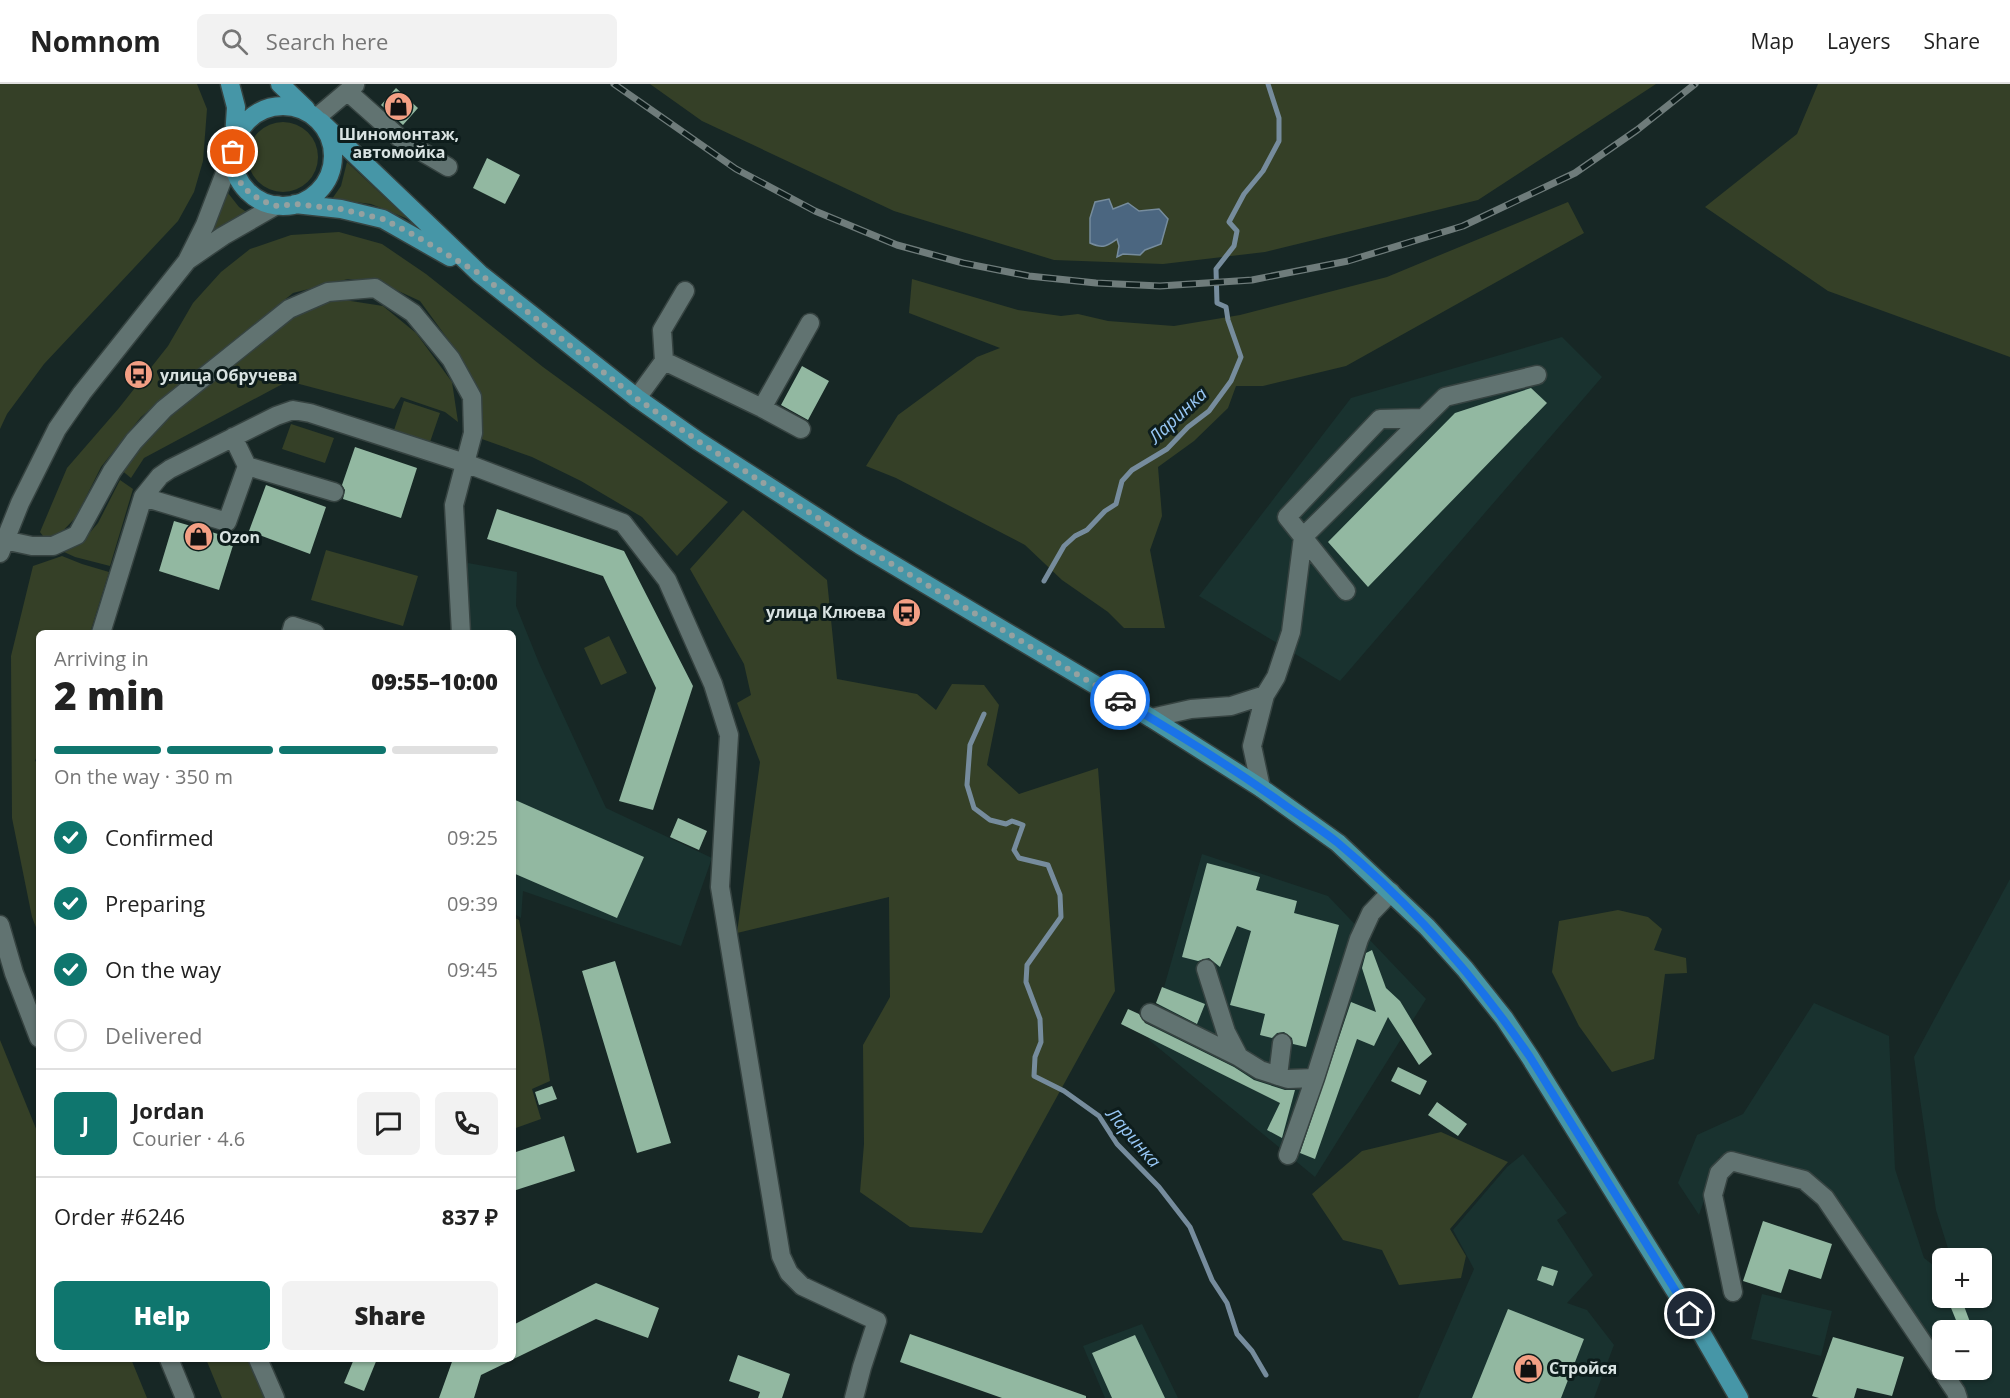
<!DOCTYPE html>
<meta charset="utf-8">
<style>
body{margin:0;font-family:"Open Sans",sans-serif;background:#f2f2f2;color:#222;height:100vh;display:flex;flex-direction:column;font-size:22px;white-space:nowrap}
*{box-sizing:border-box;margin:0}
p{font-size:20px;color:#767676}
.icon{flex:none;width:33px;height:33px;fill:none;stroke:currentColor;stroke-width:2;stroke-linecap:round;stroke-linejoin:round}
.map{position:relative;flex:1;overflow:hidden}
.sheet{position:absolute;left:36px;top:546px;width:480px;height:732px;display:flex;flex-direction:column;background:#fff;border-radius:9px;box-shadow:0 2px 4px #0004}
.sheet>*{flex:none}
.tools{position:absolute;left:1932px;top:1164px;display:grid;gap:12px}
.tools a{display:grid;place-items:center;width:60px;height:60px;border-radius:9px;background:#fff;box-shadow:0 2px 4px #0004;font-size:30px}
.pin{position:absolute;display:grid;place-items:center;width:51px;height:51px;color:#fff;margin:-26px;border:3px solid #fff;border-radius:50%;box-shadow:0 2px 6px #0007}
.courier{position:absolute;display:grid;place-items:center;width:60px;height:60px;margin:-30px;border:4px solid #1a73e8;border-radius:50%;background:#fff;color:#222;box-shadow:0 2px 8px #0007}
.summary em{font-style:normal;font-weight:800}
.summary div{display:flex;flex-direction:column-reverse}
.summary{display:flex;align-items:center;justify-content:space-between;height:102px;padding:0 18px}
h1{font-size:39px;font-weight:800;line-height:45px}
.bar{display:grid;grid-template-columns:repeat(4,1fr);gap:9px 6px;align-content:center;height:72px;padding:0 18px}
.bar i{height:8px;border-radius:4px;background:#e0e0e0}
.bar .on{background:#0f766e}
.bar p{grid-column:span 4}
.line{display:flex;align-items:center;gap:15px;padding:0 18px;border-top:2px solid #e0e0e0}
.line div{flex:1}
.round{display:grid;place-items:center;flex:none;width:63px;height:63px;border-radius:9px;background:#f2f2f2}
ol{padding:0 18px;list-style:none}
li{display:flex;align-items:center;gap:18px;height:66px}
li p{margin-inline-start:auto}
li .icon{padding:6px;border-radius:50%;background:#0f766e;color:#fff;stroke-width:4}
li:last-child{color:#767676}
li i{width:33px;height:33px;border:3px solid #e0e0e0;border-radius:50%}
.primary-button{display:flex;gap:12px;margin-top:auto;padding:12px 18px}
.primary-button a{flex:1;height:69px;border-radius:9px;background:#0f766e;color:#fff;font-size:24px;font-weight:800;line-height:69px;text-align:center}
.primary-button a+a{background:#f2f2f2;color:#222}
header{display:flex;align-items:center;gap:36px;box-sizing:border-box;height:84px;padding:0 30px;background:#fff;border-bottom:2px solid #e0e0e0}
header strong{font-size:28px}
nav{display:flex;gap:33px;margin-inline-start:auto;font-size:21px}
.search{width:420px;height:54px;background:#f2f2f2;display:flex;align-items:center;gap:15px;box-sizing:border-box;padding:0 21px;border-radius:9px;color:#767676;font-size:22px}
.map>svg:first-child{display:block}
.built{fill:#19322f}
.green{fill:#354027}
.water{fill:#4b6680;stroke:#768c9d;stroke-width:1.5}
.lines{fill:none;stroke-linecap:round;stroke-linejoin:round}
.stream{stroke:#768c9d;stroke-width:5}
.building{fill:#92b8a1}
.minor-casing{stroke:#364341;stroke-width:21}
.major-casing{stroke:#364341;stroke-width:21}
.minor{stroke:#617371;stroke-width:18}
.major{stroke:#4696a7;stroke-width:18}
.rail-casing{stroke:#6f7c7b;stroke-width:7}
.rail{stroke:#0e1d1c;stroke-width:4.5;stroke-dasharray:14;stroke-linecap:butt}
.done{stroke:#95a1a0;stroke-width:6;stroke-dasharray:0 10.8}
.route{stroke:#1a73e8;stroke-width:8}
.labels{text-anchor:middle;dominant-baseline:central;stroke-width:6;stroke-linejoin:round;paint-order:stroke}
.poi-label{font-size:16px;font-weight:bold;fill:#d9e3e2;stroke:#0e1d1c;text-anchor:start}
.water-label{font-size:18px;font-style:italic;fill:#98c8f6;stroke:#0e1d1c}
</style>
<header>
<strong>Nomnom</strong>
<div class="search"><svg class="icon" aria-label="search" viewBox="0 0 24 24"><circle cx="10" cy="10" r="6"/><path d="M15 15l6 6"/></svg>Search here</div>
<nav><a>Map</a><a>Layers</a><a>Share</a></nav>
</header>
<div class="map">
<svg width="2010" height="1314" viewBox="0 0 2010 1314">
<rect width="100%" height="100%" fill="#172725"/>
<path class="built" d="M1562 253 1602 293 1340 597 1199 512 1351 314Z
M468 479 517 488 516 522 539 579 606 724 712 774 681 862 523 807 521 834 513 829V549H467Z
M1202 770 1328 812 1426 915 1315 1093 1149 956Z
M2010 795V1314H1961L1949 1286H1982V1246H1942V1277L1809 1088 1719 1073 1699 1131 1678 1099 1697 1051 1743 1030 1814 919 1889 952 1895 1085 1924 1174 1942 1188V1214H1982V1174H1951L1936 1126 1914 973Z
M1523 1070 1567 1129 1557 1136 1593 1191 1567 1219 1587 1226 1614 1261 1594 1314H1418L1474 1185 1453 1146 1507 1083Z
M1762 1210 1832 1227 1821 1272 1751 1255Z
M1142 1240 1178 1314H1105L1083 1262Z"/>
<path class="green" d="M0 0H197L207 25 203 77 194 108 178 137 44 280 7 330 0 345Z
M650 0H1656L1478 116 1265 168 1163 180 1054 176 894 127 702 37Z
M1818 0H2010V273L1828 207 1705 123 1797 50Z
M248 73a35 35 0 1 1 70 0a35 35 0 1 1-70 0Z
M347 78 408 135 371 120 332 115 341 102Z
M228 109 239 123 248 129 202 158 213 141Z
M1568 118 1584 149 1346 282 1263 302H1236L1228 324 1194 357 1158 383 1162 432 1150 466 1165 544H1124L1108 528 1062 496 1025 461 896 394 866 382 898 331 977 273 1000 264 909 229 912 195 1018 226 1061 232 1078 230 1108 237 1174 242 1240 231 1387 193Z
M339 148 382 160 426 190 543 283 728 418 677 472 642 433 581 397 532 373 479 354 478 306 455 265 420 217 381 199 348 195 293 209 141 333 101 383 76 433 58 452H43L40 448 67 384 119 324 168 262 193 219 221 188 250 165 291 151Z
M338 215 383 222 416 249 452 298 458 338 445 328 401 313 394 325 288 297 144 374 131 394 120 385 156 345 268 251 301 227Z
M404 317 440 329 430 358 394 346Z
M291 340 334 354 325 379 282 365Z
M120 396 133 405 110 482 75 473 64 468 81 459 98 439Z
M743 426 827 496 837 595 917 610 936 626 952 600 984 601 999 621 987 681 1019 710 1098 684 1115 907 982 1149 910 1143 860 1108 864 1060 863 961 890 913 889 813 737 849 760 678 737 619 751 611 744 580 690 485Z
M326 466 418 492 403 542 311 516Z
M62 472 82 480 109 488 90 549H39V666L35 677 39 679V851L32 833 12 734 11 572 33 482Z
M609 552 627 589 601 601 584 564Z
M1618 826 1648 833 1662 845 1654 866 1686 874 1687 889 1665 890 1654 975 1612 988 1579 942 1552 888 1559 837Z
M513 833 519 836C529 890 542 943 550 997L532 1005 541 1035 513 1045Z
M0 956 39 1052V1275H131L147 1314H0Z
M1441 1048 1508 1078 1450 1145 1466 1172 1461 1194 1399 1201 1382 1166 1343 1156 1312 1110 1362 1067Z
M206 1275H255L271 1314H222Z"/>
<path class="water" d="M1109 115 1113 125 1128 119 1139 127 1159 125 1168 135 1161 160 1145 166 1140 171 1123 170 1117 173 1119 162 1117 155C1107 162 1103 165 1090 159V134L1095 118Z"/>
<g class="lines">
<path class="stream" d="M1044 497 1064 462 1075 452 1087 446 1105 427 1116 420 1122 397 1132 386 1167 365 1188 343 1209 327 1231 297 1241 273 1228 236 1226 223 1217 219 1216 185 1234 162 1237 147 1229 138 1244 110 1263 87 1279 57V34L1268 0
M984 630 970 661 967 701 974 724 990 736 1006 740 1012 737 1023 741 1014 766 1019 774 1048 781 1060 811 1061 833 1027 881 1026 898 1040 935 1041 958 1035 973 1034 992 1064 1007 1099 1032 1117 1060 1159 1103 1190 1143 1212 1196 1227 1219 1237 1250 1252 1267 1266 1291"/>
</g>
<path class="building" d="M396 4 418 24 403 41 381 21Z
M487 74 520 91 505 120 473 104Z
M802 282 829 297 808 336 781 321Z
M1531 304 1547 319 1368 503 1328 458 1455 329Z
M355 363 417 384 401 434 343 415 345 406 342 401Z
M266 401 326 423 310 470 249 447Z
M497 425 624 467 693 602 653 726 619 717 656 604 603 492 487 455Z
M174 437 235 455 219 506 159 487Z
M513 715 644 773 617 834 513 789Z
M678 734 707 747 699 766 670 753Z
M1207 779 1260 793 1256 806 1297 817 1294 829 1339 841 1306 963 1293 960 1292 954 1284 948 1277 949 1272 954 1260 951 1265 930 1230 921 1251 847 1237 842 1220 883 1209 874 1198 877 1182 873Z
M1372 866 1386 904 1400 917 1432 970 1419 981 1388 933 1374 962 1357 955 1315 1075 1300 1069 1351 918 1376 928 1362 884 1366 869Z
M615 877 671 1059 637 1069 582 887Z
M1162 903 1205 920 1197 940 1156 919Z
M1128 925 1139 930 1145 939 1234 983 1254 996 1285 1006H1295L1282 1054 1267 1046 1280 1019 1121 940Z
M1398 983 1427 997 1420 1011 1391 997Z
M552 1002 557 1015 539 1021 535 1008Z
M1437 1018 1467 1040 1458 1052 1428 1031Z
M564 1052 575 1087 513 1107V1069Z
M1763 1137 1832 1160 1821 1195 1789 1185 1781 1209 1743 1197Z
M1542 1182 1558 1187 1553 1202 1537 1196Z
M596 1199 659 1224 648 1254 596 1235 481 1291 474 1314H439L453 1275H513V1241Z
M1947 1214H1961L1973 1246H1960Z
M1508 1225 1584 1255 1561 1314H1472Z
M910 1250 1086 1312V1314H1002L900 1278Z
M1135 1251 1165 1314H1112L1092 1269Z
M1833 1253 1904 1273 1892 1312 1857 1304 1854 1314H1819L1812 1312Z
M738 1271 790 1290 782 1314H758L760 1308 729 1297Z
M354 1275H377L364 1307 344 1299Z"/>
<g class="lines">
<defs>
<path id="minor" d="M348 8 402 56 448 83
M316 34 355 1
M188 176 223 152 277 121
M664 277 762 324 810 239
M637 314 664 277 662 246 685 207
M762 324 801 345
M247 382 334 408
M143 413 227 438 247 382 233 353
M4 456 32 462H53L77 451 112 387 134 357 164 325 289 225 328 208 375 204 413 229 451 275 472 313 473 349 454 421 461 549
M0 469 20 419 57 345 82 309 187 177 205 141 233 68
M1346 507 1287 433 1380 335 1422 334
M101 549 143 413 160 392 170 385 276 332 293 326 310 329 465 379 623 439 667 496 713 600 729 651 720 803 781 1172 789 1189 802 1202 877 1237 862 1283 854 1314
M291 549 293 542 315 549
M1151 634 1191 625 1231 622 1265 611
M1261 704 1252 662 1265 611 1276 593 1291 548 1303 453 1445 313 1537 291
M0 841 14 889 39 954
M1206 885 1226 948 1239 973
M1150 929 1239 973 1260 986 1288 995 1315 994 1359 855 1371 829 1391 808
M1278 992 1282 959
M1288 1071 1315 994
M1733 1208 1713 1111 1719 1089 1731 1077 1804 1096 1825 1114 1956 1308 1958 1314
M169 1275 185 1314
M258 1275 275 1314"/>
<path id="major" d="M230 0 236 23 234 54
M280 0 306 25
M233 72a50 50 0 1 1 100 0a50 50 0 1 1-100 0Z
M321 38 480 190 637 314 698 357 860 461 1151 634 1261 704 1338 759 1427 843 1465 885 1504 934 1530 973 1702 1250 1739 1314
M295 120 341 125 383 135 450 173"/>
</defs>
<use href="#minor" class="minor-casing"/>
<use href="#major" class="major-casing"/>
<use href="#minor" class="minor"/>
<use href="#major" class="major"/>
<defs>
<path id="rail" d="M614 0 736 85 815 127 897 161 963 179 1029 192 1096 199 1160 202 1252 196 1348 177 1463 142 1575 89 1637 46 1695 0"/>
</defs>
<use href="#rail" class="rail-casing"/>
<use href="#rail" class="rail"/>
</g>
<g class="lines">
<path class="done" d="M233 68 237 93 244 104 254 112 265 118 277 122 295 120 341 125 383 135 414 151 480 190 636 314 698 357 860 461 1120 616"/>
<path class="route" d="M1120 616C1177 649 1233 684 1286 722 1303 734 1322 746 1338 759 1412 821 1476 894 1530 973L1690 1230"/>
</g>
<defs>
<symbol id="shop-disc" viewBox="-11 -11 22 22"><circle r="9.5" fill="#f39f84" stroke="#0e1d1c"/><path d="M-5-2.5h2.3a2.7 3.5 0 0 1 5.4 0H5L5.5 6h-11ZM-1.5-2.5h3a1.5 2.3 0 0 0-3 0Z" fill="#111"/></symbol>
<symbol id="bus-disc" viewBox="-11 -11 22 22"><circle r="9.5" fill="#f39f84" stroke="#0e1d1c"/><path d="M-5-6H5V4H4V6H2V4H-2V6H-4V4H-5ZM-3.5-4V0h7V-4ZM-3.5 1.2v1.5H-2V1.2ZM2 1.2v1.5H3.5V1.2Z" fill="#111"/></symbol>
</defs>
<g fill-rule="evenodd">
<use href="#shop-disc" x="382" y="6" width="33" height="33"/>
<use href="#bus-disc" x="122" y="274" width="33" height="33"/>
<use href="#shop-disc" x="182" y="436" width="33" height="33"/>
<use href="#bus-disc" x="890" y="512" width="33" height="33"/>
<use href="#shop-disc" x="1512" y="1268" width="33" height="33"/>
</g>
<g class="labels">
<g class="poi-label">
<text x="399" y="50" text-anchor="middle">Шиномонтаж,<tspan x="399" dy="18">автомойка</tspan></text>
<text x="160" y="291">улица Обручева</text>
<text x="219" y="453">Ozon</text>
<text x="886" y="528" text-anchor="end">улица Клюева</text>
<text x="1549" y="1284">Стройся</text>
</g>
<g class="water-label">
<text transform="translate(1177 331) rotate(-43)">Ларинка</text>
<text transform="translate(1134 1053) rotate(49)">Ларинка</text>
</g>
</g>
</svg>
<div class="tools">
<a>+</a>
<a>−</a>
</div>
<div class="pin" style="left:233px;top:68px;background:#ea580c"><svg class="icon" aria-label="bag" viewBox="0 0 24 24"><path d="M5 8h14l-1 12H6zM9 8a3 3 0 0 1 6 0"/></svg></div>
<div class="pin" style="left:1690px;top:1230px;background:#1f2937"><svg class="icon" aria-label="home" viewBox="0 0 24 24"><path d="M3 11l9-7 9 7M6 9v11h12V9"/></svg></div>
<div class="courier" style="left:1120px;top:616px"><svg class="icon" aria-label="car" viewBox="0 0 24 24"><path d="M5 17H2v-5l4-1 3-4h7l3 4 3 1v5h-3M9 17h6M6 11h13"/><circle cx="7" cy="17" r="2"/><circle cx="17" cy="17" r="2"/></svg></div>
<section class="sheet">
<div class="summary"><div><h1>2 min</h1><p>Arriving in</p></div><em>09:55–10:00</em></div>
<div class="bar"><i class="on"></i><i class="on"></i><i class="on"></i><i></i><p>On the way · 350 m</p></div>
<ol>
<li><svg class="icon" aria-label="check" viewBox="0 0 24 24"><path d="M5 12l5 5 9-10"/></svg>Confirmed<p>09:25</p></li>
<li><svg class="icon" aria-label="check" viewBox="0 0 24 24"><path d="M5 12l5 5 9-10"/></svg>Preparing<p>09:39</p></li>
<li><svg class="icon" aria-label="check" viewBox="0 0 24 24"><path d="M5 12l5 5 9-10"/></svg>On the way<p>09:45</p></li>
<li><i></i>Delivered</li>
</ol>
<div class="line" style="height:108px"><b class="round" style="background:#0f766e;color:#fff">J</b><div><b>Jordan</b><p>Courier · 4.6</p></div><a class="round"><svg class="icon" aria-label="chat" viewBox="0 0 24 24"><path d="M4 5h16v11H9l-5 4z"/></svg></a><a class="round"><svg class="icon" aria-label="phone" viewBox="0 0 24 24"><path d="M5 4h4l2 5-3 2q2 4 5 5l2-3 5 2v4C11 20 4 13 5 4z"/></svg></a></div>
<div class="line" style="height:78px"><div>Order #6246</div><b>837 ₽</b></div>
<div class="primary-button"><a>Help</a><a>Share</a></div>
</section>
</div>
